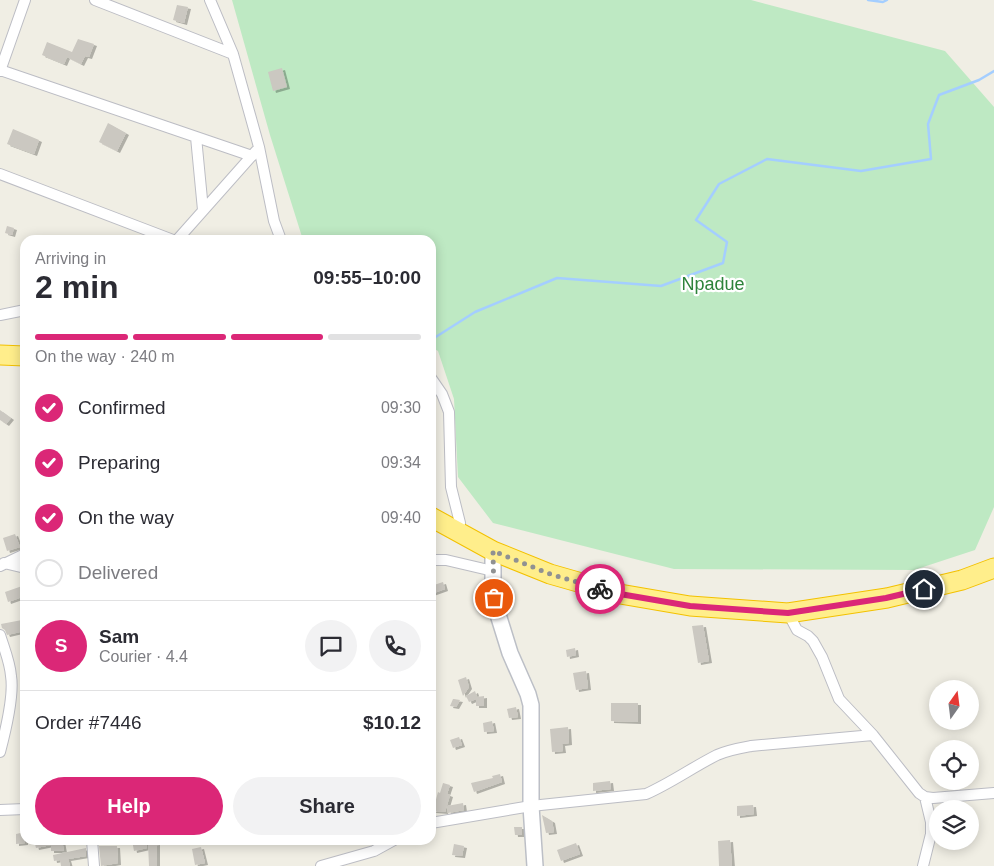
<!DOCTYPE html>
<meta charset="utf-8">
<style>
body{margin:0;font-family:Arial,sans-serif;background:#f2f2f3;color:#2b2b33;height:100vh;display:flex;flex-direction:column;font-size:19px;white-space:nowrap}
*{box-sizing:border-box;margin:0}
p{font-size:16px;color:#7c7c81}
.icon{flex:none;width:28px;height:28px;fill:none;stroke:currentColor;stroke-width:2;stroke-linecap:round;stroke-linejoin:round}
.map{position:relative;flex:1;overflow:hidden}
.details{position:absolute;left:20px;top:235px;width:416px;height:610px;display:flex;flex-direction:column;background:#fff;border-radius:15px;box-shadow:0 2px 12px #0003}
.details>*{flex:none}
.needle{width:32px;rotate:14deg}
.fabs{position:absolute;left:929px;top:680px;display:grid;gap:10px}
.fabs a{display:grid;place-items:center;width:50px;height:50px;border-radius:50%;background:#fff;box-shadow:0 2px 12px #0003;font-size:25px}
.pin{position:absolute;display:grid;place-items:center;width:42px;height:42px;color:#fff;margin:-21px;border:2px solid #fff;border-radius:50%;box-shadow:0 1px 5px #0007}
.courier{position:absolute;display:grid;place-items:center;width:50px;height:50px;margin:-25px;border:4px solid #db2777;border-radius:50%;background:#fff;color:#222;box-shadow:0 1px 6px #0007}
.overview em{font-style:normal;font-weight:800}
.overview div{display:flex;flex-direction:column-reverse}
.overview{display:flex;align-items:center;justify-content:space-between;height:85px;padding:0 15px}
h1{font-size:32px;font-weight:800;line-height:38px}
.bar{display:grid;grid-template-columns:repeat(4,1fr);gap:8px 5px;align-content:center;height:60px;padding:0 15px}
.bar i{height:6px;border-radius:4px;background:#e1e1e2}
.bar .selected{background:#db2777}
.bar p{grid-column:span 4}
.line{display:flex;align-items:center;gap:12px;padding:0 15px;border-top:1px solid #e1e1e2}
.line div{flex:1}
.round{display:grid;place-items:center;flex:none;width:52px;height:52px;border-radius:26px;background:#f2f2f3}
ol{padding:0 15px;list-style:none}
li{display:flex;align-items:center;gap:15px;height:55px}
li p{margin-inline-start:auto}
li .icon{padding:5px;border-radius:50%;background:#db2777;color:#fff;stroke-width:4}
li:last-child{color:#7c7c81}
li i{width:28px;height:28px;border:2px solid #e1e1e2;border-radius:50%}
.action{display:flex;gap:10px;margin-top:auto;padding:10px 15px}
.action a{flex:1;height:58px;border-radius:30px;background:#db2777;color:#fff;font-size:20px;font-weight:800;line-height:58px;text-align:center}
.action a+a{background:#f2f2f3;color:#2b2b33}
.map>svg:first-child{display:block}
.green{fill:#bee9c3}
.lines{fill:none;stroke-linecap:round;stroke-linejoin:round}
.stream{stroke:#a4ceff;stroke-width:2.5}
.building{fill:#cbc8c1;filter:url(#shadow)}
.street-casing{stroke:#bcbdc4;stroke-width:12}
.secondary-casing{stroke:#bcbfc6;stroke-width:18}
.highway-casing{stroke:#f3c100;stroke-width:21}
.street{stroke:#fff;stroke-width:10}
.secondary{stroke:#fff;stroke-width:15}
.highway{stroke:#ffee8b;stroke-width:19}
.done{stroke:#909192;stroke-width:5;stroke-dasharray:0 9}
.route{stroke:#db2777;stroke-width:6}
.labels{text-anchor:middle;dominant-baseline:central;stroke-width:4.5;stroke-linejoin:round;paint-order:stroke}
.park-label{font-size:18px;fill:#2d833a;stroke:#fff}
</style>
<div class="map">
<svg width="994" height="866" viewBox="0 0 994 866">
<defs>
<filter id="shadow"><feDropShadow dx="3" dy="2" stdDeviation="0" flood-color="#0004"/></filter>
</defs>
<rect width="100%" height="100%" fill="#f0eee4"/>
<path class="green" d="M232 0H751L945 51 994 107V507L975 550 914 570 674 569 493 523 458 477 454 399 438 351 431 347V240H303L270 135Z"/>
<g class="lines">
<path class="stream" d="M868 0 883 2 887 0
M431 340 475 312 557 278 661 286 723 263 727 242 696 220 719 184 767 159 861 171 931 159 928 124 939 95 979 80 994 71"/>
</g>
<path class="building" d="M177 5 188 7 184 23 173 20Z
M78 39 94 44 89 57 85 56 81 64 67 57 64 64 42 55 47 42 72 52Z
M282 68 287 87 273 91 268 72Z
M108 123 126 133 117 151 99 142Z
M13 129 39 140 34 154 7 144Z
M7 226 14 228 12 235 5 233Z
M0 410 11 418 6 424 0 420Z
M15 534 20 547 7 551 3 538Z
M443 582 445 589 431 594V586Z
M25 585V596L8 602 5 592Z
M22 620 24 631 7 635 5 630 2 628 1 624Z
M703 625 709 661 698 663 692 626Z
M575 648 576 655 567 657 566 650Z
M586 671 588 688 576 690 573 673Z
M466 677 469 687 463 696 458 680Z
M475 691 477 697 484 696V706H476V699L469 702 466 696Z
M453 699H454L460 700 456 707 450 706Z
M611 703H638V722L611 721Z
M516 707 518 717 509 718 507 709Z
M492 721 494 731 484 732 483 723Z
M568 727 569 743 562 744 563 751 552 752 550 729Z
M459 737 462 745 453 748 450 740Z
M500 774 502 782 474 792 471 783 493 778 492 776Z
M610 781 611 789 593 791V783Z
M443 783 450 785 447 794 450 795 445 812 433 811 438 792 440 793Z
M463 803 464 810 448 813 447 806Z
M753 805 754 814 737 816V806Z
M542 815 552 821 554 832 546 833Z
M514 827H522V835H515Z
M25 832V843L16 844V834Z
M34 840H62L64 851H51V845L36 848Z
M132 840H146L147 848 134 851Z
M730 840 732 866H719L718 841Z
M157 843V866H149L148 844Z
M576 843 580 854 561 861 557 850Z
M454 844 464 846 462 856 452 855Z
M99 846H117L118 863 101 866Z
M201 847 205 863 195 865 192 849Z
M86 848V856L68 859 70 866H61L60 860 54 861 53 855Z"/>
<g class="lines">
<defs>
<path id="street" d="M95 0 233 54
M210 0 233 54 259 147 274 221 281 240
M0 70 252 156
M0 71 25 0
M196 137 203 210
M0 174 173 240
M177 240 256 151
M0 315 25 310
M431 378 442 394 449 412 451 487 460 523 458 532
M431 560H446L493 571
M4 563 25 568
M0 566 25 554
M788 613 797 630 808 636 813 641 822 657 839 699 873 735 919 793 925 797 933 798 994 793
M0 635C4 648 10 662 11 676 14 694 5 733 0 752
M0 810 25 809
M431 823 531 806 646 794C671 783 693 767 717 755 728 750 740 748 751 746L873 735
M92 840 94 866
M321 866 374 851 394 840
M923 866 931 834V822L925 797"/>
<path id="secondary" d="M493 551V590L496 608 510 653 528 694 531 705V806L535 866"/>
<path id="highway" d="M0 355 25 356
M431 517 493 551 550 574 620 594 690 606 788 613 887 598 962 580 994 568"/>
</defs>
<use href="#street" class="street-casing"/>
<use href="#secondary" class="secondary-casing"/>
<use href="#highway" class="highway-casing"/>
<use href="#street" class="street"/>
<use href="#secondary" class="secondary"/>
<use href="#highway" class="highway"/>
</g>
<g class="lines">
<path class="done" d="M494 598 493 551 550 574 600 589"/>
<path class="route" d="M600 589 620 594 690 606 788 613 886 598 924 589"/>
</g>
<g class="labels">
<g class="park-label">
<text x="713" y="284">Npadue</text>
</g>
</g>
</svg>
<div class="fabs">
<a><svg class="needle" viewBox="-14 -14 28 28"><path d="M0-13l5 13h-10z" fill="#e53935"/><path d="M0 13l5-13h-10z" fill="#7c7c81"/></svg></a>
<a><svg class="icon" aria-label="locate" viewBox="0 0 24 24"><circle cx="12" cy="12" r="6"/><path d="M12 2v4M12 18v4M2 12h4M18 12h4"/></svg></a>
<a><svg class="icon" aria-label="layers" viewBox="0 0 24 24"><path d="M12 4l9 5-9 5-9-5zM3 14l9 5 9-5"/></svg></a>
</div>
<div class="pin" style="left:494px;top:598px;background:#ea580c"><svg class="icon" aria-label="bag" viewBox="0 0 24 24"><path d="M5 8h14l-1 12H6zM9 8a3 3 0 0 1 6 0"/></svg></div>
<div class="pin" style="left:924px;top:589px;background:#1f2937"><svg class="icon" aria-label="home" viewBox="0 0 24 24"><path d="M3 11l9-7 9 7M6 9v11h12V9"/></svg></div>
<div class="courier" style="left:600px;top:589px"><svg class="icon" aria-label="bike" viewBox="0 0 24 24"><circle cx="6" cy="16" r="4"/><circle cx="18" cy="16" r="4"/><path d="M6 16l4-8h5l3 8M10 8l3 8H6M13 5h3"/></svg></div>
<section class="details">
<div class="overview"><div><h1>2 min</h1><p>Arriving in</p></div><em>09:55–10:00</em></div>
<div class="bar"><i class="selected"></i><i class="selected"></i><i class="selected"></i><i></i><p>On the way · 240 m</p></div>
<ol>
<li><svg class="icon" aria-label="check" viewBox="0 0 24 24"><path d="M5 12l5 5 9-10"/></svg>Confirmed<p>09:30</p></li>
<li><svg class="icon" aria-label="check" viewBox="0 0 24 24"><path d="M5 12l5 5 9-10"/></svg>Preparing<p>09:34</p></li>
<li><svg class="icon" aria-label="check" viewBox="0 0 24 24"><path d="M5 12l5 5 9-10"/></svg>On the way<p>09:40</p></li>
<li><i></i>Delivered</li>
</ol>
<div class="line" style="height:90px"><b class="round" style="background:#db2777;color:#fff">S</b><div><b>Sam</b><p>Courier · 4.4</p></div><a class="round"><svg class="icon" aria-label="chat" viewBox="0 0 24 24"><path d="M4 5h16v11H9l-5 4z"/></svg></a><a class="round"><svg class="icon" aria-label="phone" viewBox="0 0 24 24"><path d="M5 4h4l2 5-3 2q2 4 5 5l2-3 5 2v4C11 20 4 13 5 4z"/></svg></a></div>
<div class="line" style="height:65px"><div>Order #7446</div><b>$10.12</b></div>
<div class="action"><a>Help</a><a>Share</a></div>
</section>
</div>
